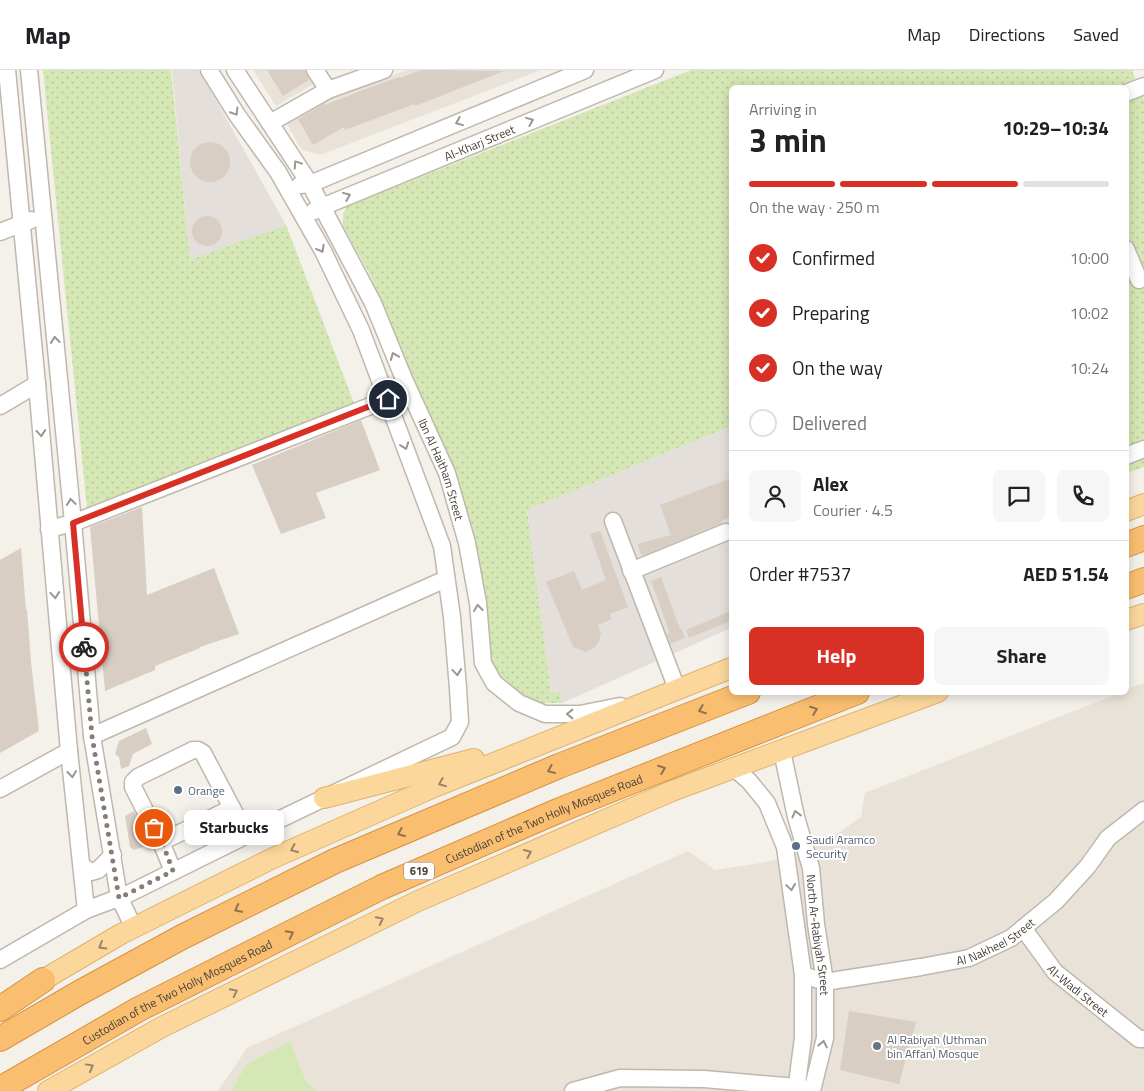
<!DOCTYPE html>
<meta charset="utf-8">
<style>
body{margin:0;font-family:"Titillium Web",sans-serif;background:#f6f6f6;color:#202124;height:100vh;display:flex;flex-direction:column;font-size:19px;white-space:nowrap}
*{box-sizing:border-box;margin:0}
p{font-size:16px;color:#757577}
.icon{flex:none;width:28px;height:28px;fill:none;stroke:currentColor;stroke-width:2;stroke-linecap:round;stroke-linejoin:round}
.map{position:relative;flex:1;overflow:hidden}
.side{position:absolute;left:729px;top:15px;width:400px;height:610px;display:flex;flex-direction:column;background:#fff;border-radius:8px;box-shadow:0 2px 12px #0003}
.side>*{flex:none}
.pin{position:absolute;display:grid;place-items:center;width:42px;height:42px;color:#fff;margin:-21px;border:2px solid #fff;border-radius:50%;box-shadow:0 1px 5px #0007}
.courier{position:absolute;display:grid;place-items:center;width:50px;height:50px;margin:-25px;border:4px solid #d93025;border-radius:50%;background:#fff;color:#222;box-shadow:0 1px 6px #0007}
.bubble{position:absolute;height:35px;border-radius:8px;background:#fff;box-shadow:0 2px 12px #0003;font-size:16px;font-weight:700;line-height:35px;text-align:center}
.headline em{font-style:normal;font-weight:700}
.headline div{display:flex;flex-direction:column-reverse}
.headline{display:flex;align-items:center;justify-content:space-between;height:85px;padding:0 20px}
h1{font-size:32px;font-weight:700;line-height:38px}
.bar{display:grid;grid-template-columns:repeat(4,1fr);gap:8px 5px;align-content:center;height:60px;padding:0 20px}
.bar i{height:6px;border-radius:4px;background:#e0e0e0}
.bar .current{background:#d93025}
.bar p{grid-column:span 4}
.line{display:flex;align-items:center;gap:12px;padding:0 20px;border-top:1px solid #e0e0e0}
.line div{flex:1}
.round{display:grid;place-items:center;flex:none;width:52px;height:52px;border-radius:8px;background:#f6f6f6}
ol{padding:0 20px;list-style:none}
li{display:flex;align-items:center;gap:15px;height:55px}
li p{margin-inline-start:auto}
li .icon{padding:5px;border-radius:50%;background:#d93025;color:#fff;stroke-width:4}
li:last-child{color:#757577}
li i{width:28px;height:28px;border:2px solid #e0e0e0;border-radius:50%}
.action{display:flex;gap:10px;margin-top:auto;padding:10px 20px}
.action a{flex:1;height:58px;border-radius:8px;background:#d93025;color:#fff;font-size:20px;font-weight:700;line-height:58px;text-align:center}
.action a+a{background:#f6f6f6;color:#202124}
header{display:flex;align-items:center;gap:30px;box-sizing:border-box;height:70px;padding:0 25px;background:#fff;border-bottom:1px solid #e0e0e0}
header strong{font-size:24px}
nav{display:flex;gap:28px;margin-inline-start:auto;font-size:18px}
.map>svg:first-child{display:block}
.residential{fill:#e8e2d8}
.industrial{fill:#e4dfdb}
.grass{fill:url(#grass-dots)}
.green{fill:#d5e7b4}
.building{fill:#d9cec3}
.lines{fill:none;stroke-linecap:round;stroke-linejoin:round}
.minor-casing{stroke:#c0b7ad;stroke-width:19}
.major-casing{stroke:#e0b26c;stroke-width:22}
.highway-casing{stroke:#d9913f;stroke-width:26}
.minor{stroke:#fff;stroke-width:16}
.major{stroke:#fbd79c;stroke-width:20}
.highway{stroke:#f9be70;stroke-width:24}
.oneway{stroke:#9a9692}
.oneway2{stroke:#8f724e}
.oneway3{stroke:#998465}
.done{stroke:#847e76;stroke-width:5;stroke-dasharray:0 9}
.route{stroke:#d93025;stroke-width:6}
.service-dot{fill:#5c6f8a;stroke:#fff;stroke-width:2}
.worship-dot{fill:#6b7280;stroke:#fff;stroke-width:2}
.labels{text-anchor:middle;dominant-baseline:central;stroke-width:4;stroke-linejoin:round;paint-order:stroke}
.shield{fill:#fff;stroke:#7f7974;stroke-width:1}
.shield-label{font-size:11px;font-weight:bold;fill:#484038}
.street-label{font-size:12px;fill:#484038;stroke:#fff}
.service-label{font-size:12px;fill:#4e5e75;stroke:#fff;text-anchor:start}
.worship-label{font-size:12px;fill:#5b616d;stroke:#fff;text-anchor:start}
</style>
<header>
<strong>Map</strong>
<nav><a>Map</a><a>Directions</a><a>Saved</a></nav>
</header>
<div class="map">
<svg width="1144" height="1021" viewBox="0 0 1144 1021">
<defs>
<pattern id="grass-dots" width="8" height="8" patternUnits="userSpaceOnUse" patternTransform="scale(1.25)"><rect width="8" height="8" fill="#d5e7b4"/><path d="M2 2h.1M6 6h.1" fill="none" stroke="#b8c79c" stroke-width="1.8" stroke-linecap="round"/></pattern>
</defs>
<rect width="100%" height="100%" fill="#f4f0ea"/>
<path class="residential" d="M253 0H308L315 13 276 36Z
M407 0H541L320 85 302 80 284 49 327 30Z
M1144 613V1021H218L247 978 688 781 715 800 767 792 821 775 861 747 865 723 1120 623 1126 622V620Z"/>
<path class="industrial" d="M172 0H199L286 155 190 191Z
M731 356V558L562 633 560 622 551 623 527 440Z"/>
<path class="grass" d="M43 0H171L190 190 286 155 354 333 87 438Z
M691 0H1135L1132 1 1144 30V397L1126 403V18H731V356L527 440 551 623 560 622 562 633H541L513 621 500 606 493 593 476 483 419 324 371 207 343 156V144L348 134 401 115Z"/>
<path class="green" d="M290 971 306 1012 318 1021H231L247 994Z"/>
<path class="building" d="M267 0H305L309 10 283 26Z
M421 0 504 1 415 36 414 34 345 60 344 57 313 75 298 49 325 33V35L363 20 399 7 400 8Z
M190 92a20 20 0 1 1 40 0a20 20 0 1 1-40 0Z
M192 161a15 15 0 1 1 30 0a15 15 0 1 1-30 0Z
M361 350 380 400 316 423 326 448 281 464 252 395Z
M731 408V447L721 451 722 453 642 486 637 474 671 465 660 435Z
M142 437 147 525 214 498 239 564 200 577V578L155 596V600L105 621 90 457Z
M600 461 628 537 610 544 612 549 598 555 601 563 599 571 594 578 586 582 573 577 546 512 574 501 582 520 606 510 590 464Z
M21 478 26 540 27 539 31 592 39 661 0 683V490Z
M661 507 680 559 681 558 685 568 670 574 667 564 670 563 651 511Z
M731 541V551L689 568 686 560Z
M146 658 152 674 133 684 129 696 121 699 119 687 115 684 119 671Z
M134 741 151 774 134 780 130 777 125 746Z
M849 941 916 952 899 1014 840 1000Z"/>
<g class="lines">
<defs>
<g id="minor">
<path d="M7 0 37 314 69 681 86 840"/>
<path d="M29 0 73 453 92 666 119 827 134 858"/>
<path id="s1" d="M235 0 310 114 373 233 404 309 447 403 467 473 478 533 483 593 494 613 519 633 545 644H580L620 636"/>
<path d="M315 0 328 20"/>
<path d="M1126 23 1144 16"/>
<path d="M270 53 328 20 384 0"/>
<path d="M300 115 310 114 585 0"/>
<path id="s2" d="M314 141 322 137 655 0"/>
<path d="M0 162 31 150"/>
<path d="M1126 179 1139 210"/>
<path d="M0 336 37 314"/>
<path d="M1126 386 1144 379"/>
<path d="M613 451 677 619"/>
<path d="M49 459 73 453 388 329"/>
<path d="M631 501 726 462"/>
<path d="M92 666 446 509"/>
<path id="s3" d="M782 681 796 747 811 798 816 854 825 912V968L812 1021"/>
<path d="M734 698 749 711 767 733 785 777 803 905V968L796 1021"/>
<path d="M0 719 69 681"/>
<path d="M161 772 133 717V712L138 707 193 680H198L203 683 232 738"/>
<path d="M82 796 91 802 98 800 113 785"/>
<path d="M173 801 161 772 232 738 247 765"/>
<path id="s4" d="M1023 858 1055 902 1139 969H1144"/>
<path d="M0 890 86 840 126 825 247 765 452 667 460 652 458 618 452 547 442 476 361 260 323 181 278 102 237 45 209 0"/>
<path id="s5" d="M803 905 825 912 921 897 969 888 1011 868 1056 831 1088 796 1108 768 1144 740"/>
<path d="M573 1021 620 1008 704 1009 797 1017 807 1019"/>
</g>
<path id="major" d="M1126 441 1144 434
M1126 550 1144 544
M324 728 474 689
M31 917 121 864 273 788 434 717 731 598
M48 1021 162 957 418 831 672 721 938 622"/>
<g id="highway">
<path d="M1126 475 1144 468"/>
<path d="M1126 517 1144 510"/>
<path d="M0 939 43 910"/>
<path d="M0 969 79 923 182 867 335 791 559 696 748 622"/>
<path id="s6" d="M0 1019 139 939 382 817 560 740 857 622"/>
</g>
</defs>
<use href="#minor" class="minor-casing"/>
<use href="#major" class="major-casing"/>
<use href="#highway" class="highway-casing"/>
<use href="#minor" class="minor"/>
<use href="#major" class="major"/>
<use href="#highway" class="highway"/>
</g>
<defs><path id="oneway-chevron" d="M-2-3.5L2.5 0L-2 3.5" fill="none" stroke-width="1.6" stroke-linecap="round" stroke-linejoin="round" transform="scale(1.25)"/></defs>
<g class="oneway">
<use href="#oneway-chevron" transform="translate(235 42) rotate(58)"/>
<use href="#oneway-chevron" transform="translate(530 51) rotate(-22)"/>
<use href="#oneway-chevron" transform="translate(459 52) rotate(158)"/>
<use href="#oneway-chevron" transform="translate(297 94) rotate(-124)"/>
<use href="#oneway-chevron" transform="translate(347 126) rotate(-22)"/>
<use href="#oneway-chevron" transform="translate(321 179) rotate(61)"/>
<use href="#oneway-chevron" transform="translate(55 270) rotate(-96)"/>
<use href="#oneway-chevron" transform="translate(394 286) rotate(-112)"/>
<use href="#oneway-chevron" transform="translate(41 363) rotate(85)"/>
<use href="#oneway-chevron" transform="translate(405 376) rotate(70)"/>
<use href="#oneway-chevron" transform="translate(71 432) rotate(-96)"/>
<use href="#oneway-chevron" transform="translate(55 525) rotate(85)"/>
<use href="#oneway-chevron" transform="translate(478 538) rotate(-97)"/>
<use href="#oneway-chevron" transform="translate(457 602) rotate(85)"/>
<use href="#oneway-chevron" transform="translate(570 644) rotate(-180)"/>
<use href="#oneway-chevron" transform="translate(72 704) rotate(84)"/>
<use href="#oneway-chevron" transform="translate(796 744) rotate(-104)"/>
<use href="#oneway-chevron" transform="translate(791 817) rotate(82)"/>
<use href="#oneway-chevron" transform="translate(823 974) rotate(-79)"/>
</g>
<g class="oneway2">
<use href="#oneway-chevron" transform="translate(702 640) rotate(159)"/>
<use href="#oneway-chevron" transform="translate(814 640) rotate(-21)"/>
<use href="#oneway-chevron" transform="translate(662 699) rotate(-21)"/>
<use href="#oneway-chevron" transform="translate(551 700) rotate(157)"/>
<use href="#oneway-chevron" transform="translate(401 763) rotate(157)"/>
<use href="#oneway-chevron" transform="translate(238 839) rotate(153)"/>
<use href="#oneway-chevron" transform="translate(290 864) rotate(-27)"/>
</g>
<g class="oneway3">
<use href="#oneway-chevron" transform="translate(442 713) rotate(158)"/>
<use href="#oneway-chevron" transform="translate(294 779) rotate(156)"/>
<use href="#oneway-chevron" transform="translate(528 783) rotate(-24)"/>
<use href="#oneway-chevron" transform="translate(380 850) rotate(-26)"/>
<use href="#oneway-chevron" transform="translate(102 876) rotate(150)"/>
<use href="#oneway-chevron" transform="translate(234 922) rotate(-26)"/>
<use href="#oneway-chevron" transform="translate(90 997) rotate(-29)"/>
</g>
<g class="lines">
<path class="done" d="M84 577 92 666 119 828 173 801 162 772 154 758"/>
<path class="route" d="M84 577 73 453 388 329"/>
</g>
<g class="service-dot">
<circle cx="178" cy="720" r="5"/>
<circle cx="796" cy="776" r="5"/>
</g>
<circle class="worship-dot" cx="877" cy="976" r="5"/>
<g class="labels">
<rect class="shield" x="404" y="792.5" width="30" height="17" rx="4"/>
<g class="shield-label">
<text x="419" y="801">619</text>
</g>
<g class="street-label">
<text stroke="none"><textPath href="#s2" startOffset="179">Al-Kharj Street</textPath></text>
<text stroke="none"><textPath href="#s1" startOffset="451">Ibn Al Haitham Street</textPath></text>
<text stroke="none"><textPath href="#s6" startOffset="608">Custodian of the Two Holly Mosques Road</textPath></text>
<text stroke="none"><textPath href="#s3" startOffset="188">North Ar-Rabiyah Street</textPath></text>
<text stroke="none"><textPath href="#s5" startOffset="200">Al Nakheel Street</textPath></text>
<text stroke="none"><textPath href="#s4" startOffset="84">Al-Wadi Street</textPath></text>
<text stroke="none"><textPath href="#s6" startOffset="202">Custodian of the Two Holly Mosques Road</textPath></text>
</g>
<g class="service-label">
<text x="188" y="720">Orange</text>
<text x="806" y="769">Saudi Aramco<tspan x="806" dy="14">Security</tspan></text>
</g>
<g class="worship-label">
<text x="887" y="969">Al Rabiyah (Uthman<tspan x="887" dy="14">bin Affan) Mosque</tspan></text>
</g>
</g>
</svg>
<div class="pin" style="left:154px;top:758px;background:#ea580c"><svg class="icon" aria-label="bag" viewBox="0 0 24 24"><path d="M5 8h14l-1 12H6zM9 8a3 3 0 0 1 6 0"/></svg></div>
<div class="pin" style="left:388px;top:329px;background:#1f2937"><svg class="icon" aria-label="home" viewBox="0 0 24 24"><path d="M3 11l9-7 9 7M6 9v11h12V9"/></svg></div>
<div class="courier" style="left:84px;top:577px"><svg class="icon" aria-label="bike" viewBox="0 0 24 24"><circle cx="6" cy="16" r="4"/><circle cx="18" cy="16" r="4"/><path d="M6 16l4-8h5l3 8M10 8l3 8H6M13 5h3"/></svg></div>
<div class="bubble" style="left:184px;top:740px;width:100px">Starbucks</div>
<section class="side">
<div class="headline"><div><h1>3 min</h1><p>Arriving in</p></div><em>10:29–10:34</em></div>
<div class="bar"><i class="current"></i><i class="current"></i><i class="current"></i><i></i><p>On the way · 250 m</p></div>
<ol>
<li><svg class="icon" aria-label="check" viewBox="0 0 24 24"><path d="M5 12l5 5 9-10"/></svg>Confirmed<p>10:00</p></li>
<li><svg class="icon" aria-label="check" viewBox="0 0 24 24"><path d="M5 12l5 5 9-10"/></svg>Preparing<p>10:02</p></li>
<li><svg class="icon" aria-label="check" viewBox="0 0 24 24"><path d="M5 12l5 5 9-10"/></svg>On the way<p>10:24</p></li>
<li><i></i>Delivered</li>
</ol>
<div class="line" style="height:90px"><a class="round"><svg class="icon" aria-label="person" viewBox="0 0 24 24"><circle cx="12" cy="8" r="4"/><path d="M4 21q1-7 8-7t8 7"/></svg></a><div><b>Alex</b><p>Courier · 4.5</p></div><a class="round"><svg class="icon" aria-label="chat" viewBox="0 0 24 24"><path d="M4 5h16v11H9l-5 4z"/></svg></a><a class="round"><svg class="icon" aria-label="phone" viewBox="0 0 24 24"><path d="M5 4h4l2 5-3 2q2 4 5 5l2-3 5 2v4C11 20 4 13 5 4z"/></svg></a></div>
<div class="line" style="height:65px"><div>Order #7537</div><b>AED 51.54</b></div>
<div class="action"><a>Help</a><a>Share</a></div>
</section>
</div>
